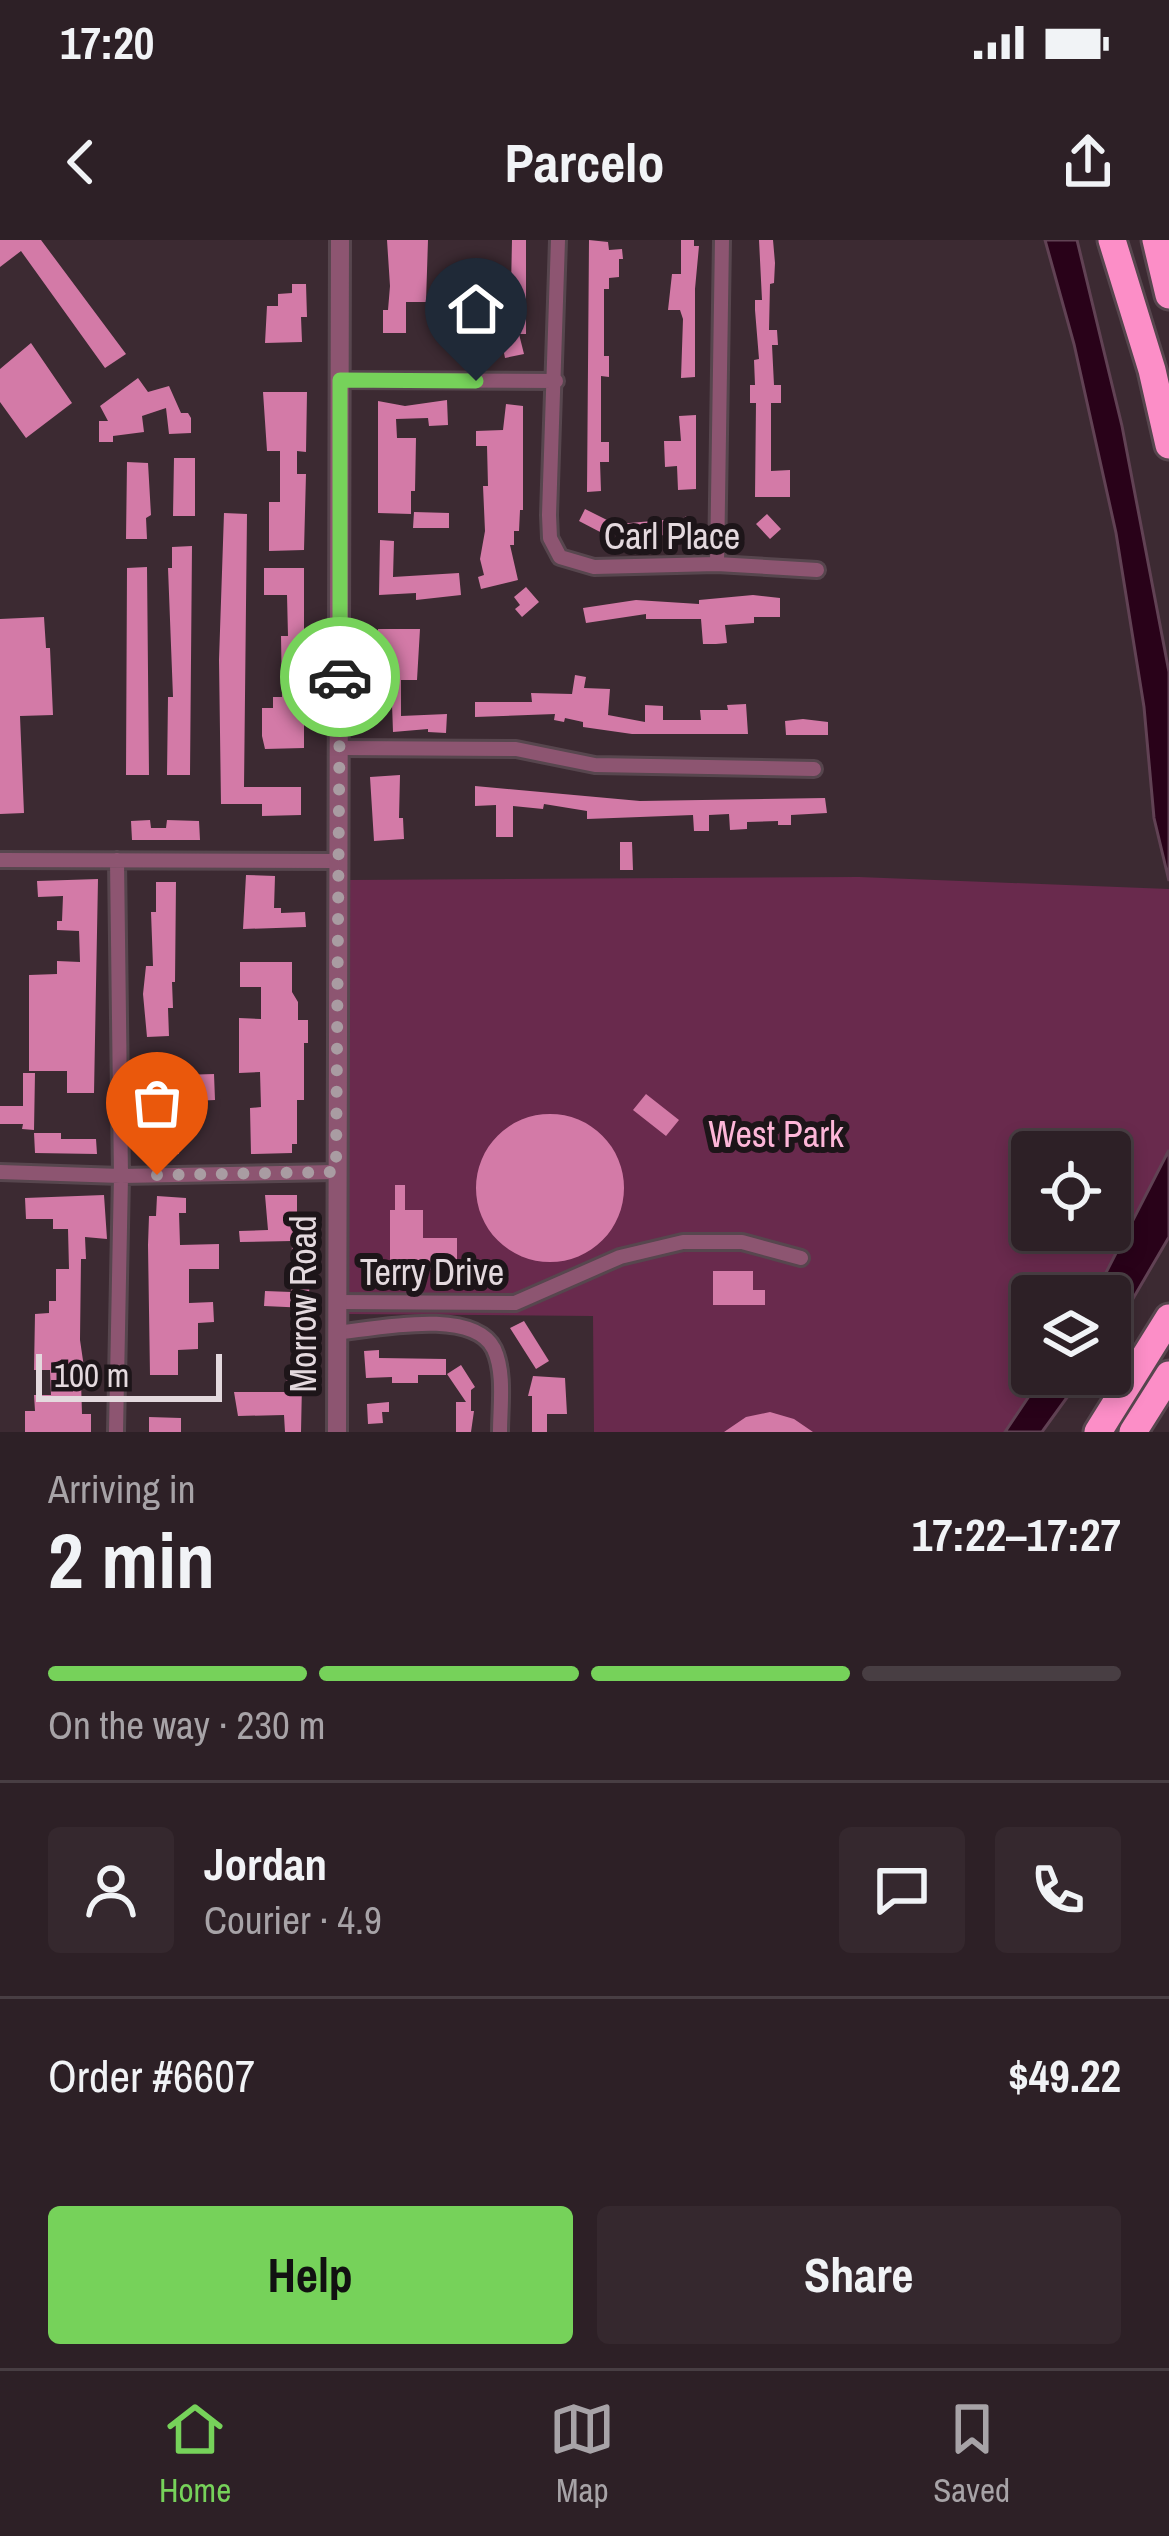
<!DOCTYPE html>
<meta charset="utf-8">
<style>
body{margin:0;font-family:"Archivo Narrow",sans-serif;background:#35282e;color:#f1f3f6;height:100vh;display:flex;flex-direction:column;font-size:45px;white-space:nowrap}
*{box-sizing:border-box;margin:0}
p{font-size:39px;color:#a7a3a7}
.icon{flex:none;width:66px;height:66px;fill:none;stroke:currentColor;stroke-width:2;stroke-linecap:round;stroke-linejoin:round}
.map{position:relative;height:1192px;overflow:hidden}
.details{display:flex;flex-direction:column;background:#2d2026;flex:1}
.details>*{flex:none}
.fabs{position:absolute;left:1011px;top:891px;display:grid;gap:24px}
.fabs a{display:grid;place-items:center;width:120px;height:120px;border-radius:12px;background:#2d2026;box-shadow:0 6px 18px #0003,0 0 0 3px #483e43;font-size:60px}
.scale{position:absolute;left:36px;bottom:30px;width:186px;box-sizing:border-box;padding-left:12px;border:6px solid #e4d9de;border-top:0;font-size:33px;line-height:42px;white-space:nowrap;color:#e4d9de;-webkit-text-stroke:9px #1d1519;paint-order:stroke}
.pin{position:absolute;display:grid;place-items:center;width:102px;height:102px;color:#fff;margin:-123px -51px;border-radius:50% 50% 50% 0;rotate:-45deg;box-shadow:0 0 12px #0007}
.pin .icon{rotate:45deg}
.courier{position:absolute;display:grid;place-items:center;width:120px;height:120px;margin:-60px;border:9px solid #76d25a;border-radius:50%;background:#fff;color:#222;box-shadow:0 3px 15px #0007}
.headline em{font-style:normal;font-weight:800}
.headline div{display:flex;flex-direction:column-reverse}
.headline{display:flex;align-items:center;justify-content:space-between;height:204px;padding:0 48px}
h1{font-size:78px;font-weight:800;line-height:90px}
.bar{display:grid;grid-template-columns:repeat(4,1fr);gap:18px 12px;align-content:center;height:144px;padding:0 48px}
.bar i{height:15px;border-radius:9px;background:#483e43}
.bar .active{background:#76d25a}
.bar p{grid-column:span 4}
.line{display:flex;align-items:center;gap:30px;padding:0 48px;border-top:3px solid #483e43}
.line div{flex:1}
.round{display:grid;place-items:center;flex:none;width:126px;height:126px;border-radius:12px;background:#35282e}
.action{display:flex;gap:24px;margin-top:auto;padding:24px 48px}
.action a{flex:1;height:138px;border-radius:12px;background:#76d25a;color:#111;font-size:48px;font-weight:800;line-height:138px;text-align:center}
.action a+a{background:#35282e;color:#f1f3f6}
.status{display:flex;justify-content:space-between;align-items:center;height:84px;padding:0 60px;background:#2d2026;direction:ltr}
.status svg{height:33px;fill:currentColor}
header{display:flex;justify-content:space-between;align-items:center;height:156px;padding:0 48px;background:#2d2026;font-size:54px;font-weight:800}
.tabs{display:flex;justify-content:space-around;align-items:center;height:168px;border-top:3px solid #483e43;background:#2d2026;font-size:33px;color:#a7a3a7}
.tabs a{display:grid;justify-items:center;gap:6px}
.tabs .active{color:#76d25a}
.map>svg:first-child{display:block}
.green{fill:#692a4d;fill-rule:evenodd}
.water{fill:#290219;stroke:#614254;stroke-width:3}
.building{fill:#d37aa7}
.lines{fill:none;stroke-linecap:round;stroke-linejoin:round}
.minor-casing{stroke:#57464e;stroke-width:20}
.tertiary-casing{stroke:#57464e;stroke-width:24}
.motorway-casing{stroke:#57464e;stroke-width:33}
.minor{stroke:#8d5571;stroke-width:14}
.tertiary{stroke:#8d5571;stroke-width:18}
.motorway{stroke:#fc8ec7;stroke-width:27}
.done{stroke:#a99ca2;stroke-width:12;stroke-dasharray:0 21.6}
.route{stroke:#76d25a;stroke-width:15}
.labels{text-anchor:middle;dominant-baseline:central;stroke-width:12;stroke-linejoin:round;paint-order:stroke}
.street-label{font-size:36px;fill:#e4d9de;stroke:#1d1519}
.park-label{font-size:36px;fill:#fdb6d8;stroke:#1d1519}
</style>
<div class="status"><b>17:20</b><svg viewBox="0 0 49 12"><path d="M0 12V9h3v3zM5 12V6h3v6zM10 12V3h3v9zM15 12V0h3v12zM26 1h20v11H26zM47 4h2v5h-2z"/></svg></div>
<header><svg class="icon" aria-label="back" viewBox="0 0 24 24"><path d="M15 5l-7 7 7 7"/></svg>Parcelo<svg class="icon" aria-label="share" viewBox="0 0 24 24"><path d="M12 15V3M7 8l5-5 5 5M5 13v7h14v-7"/></svg></header>
<div class="map">
<svg width="1169" height="1192" viewBox="0 0 1169 1192">
<rect width="100%" height="100%" fill="#3c2a32"/>
<path class="green" d="M859 637 1169 649V935L1110 1056H1032V1134H1053L1010 1192H594L593 1076 347 1074 348 640ZM1032 912H1110V990H1032Z"/>
<path class="water" d="M1045 0H1077L1122 186 1169 432V641L1154 578 1144 467 1116 293 1074 104Z
M1169 910V997L1110 1098V1056H1094Z
M1044 1134H1084L1042 1192H1005Z"/>
<path class="building" d="M0 0H41L126 114 105 128 21 11 0 27Z
M387 0H428L426 62H406V93H383V70H388L390 46Z
M512 0H526V94H519L524 114 505 118 502 103 511 101 510 66H499V48H511Z
M589 0 608 2 609 10 622 9 623 19H619V37L609 38V49H604V116H609V137L601 136V202H609V222H600L601 251 587 252Z
M681 0H694V6H699L695 49V137L681 138 683 79 680 70H668L672 34H681Z
M759 0H773L775 23 774 43 770 44 769 90H777L778 105H772L774 145H781V163H771V231L790 230V257H755L756 163H750V145H755L754 120 759 119 755 70V60H762Z
M292 44H306L307 77H301L302 102 265 103 267 66H278V54L292 53Z
M452 54 450 91 440 90 442 56Z
M31 103 72 163 26 198 0 162V129Z
M138 138 148 152 169 146 181 173H188L191 178V193L169 194 166 168 142 176 144 192 113 196V202H99V181H108L100 166Z
M263 152H307L306 212 297 211V234H306L304 310 269 311V262H280V211H267Z
M447 160 448 185 429 186 428 178 396 179 397 198H416L415 251H411V274L378 273V161L405 166Z
M506 164 523 166V270H520L519 291H514V305H510L518 340 481 349 478 337 484 335 480 319 485 291 483 246H488L487 206H476V191L503 190Z
M696 175V249L678 250 677 226 665 227 664 201H681L679 176Z
M174 218H195V276H173Z
M127 222 148 223 151 275 146 278 147 299H126Z
M585 269 609 281 602 293 579 281Z
M414 272 449 273V288H413Z
M224 273 247 274 244 547H301V575L262 576V564H221L219 420Z
M767 274 781 289 770 299 756 284Z
M686 276 695 288 681 299 677 294 620 299 618 284 664 280 666 291Z
M380 300 394 301 393 337 459 333 461 355 416 360V353L379 355Z
M192 306 190 535H167L168 457H173L168 328H172V307Z
M147 327 149 535H126L127 328Z
M264 328H304V508L265 509 262 496V468H273V457H282L281 396H288L287 355H264Z
M526 347 539 362 522 377 515 369 520 365 514 357Z
M753 355 780 358V377H754V383L725 385 727 403 716 404H703L701 379H646V374L586 383 583 368 636 360 699 364V360Z
M44 377 46 408H50L53 475 20 476 24 573 0 574V379Z
M378 389H420L417 440H401V476L447 474 446 493 428 492V489L393 492 392 464H385L384 440H377Z
M575 435 586 437 584 448 610 449 608 475 645 482V465L663 466V480H701L700 470H728L727 465 746 464 748 494H632L583 487V482L565 478 564 482 554 480 555 474 475 477V462H532L531 453 572 454Z
M803 479 828 482V495H786L785 481Z
M400 535 399 578H403L404 599 374 601 370 537Z
M475 546 640 561 825 558 827 573 791 575V585H778V581L747 582V589L730 590 729 574 709 575V591H694L693 575 587 579V571L544 564 543 569 513 566V597H496V565L475 566Z
M150 580 151 588H166L167 580 199 581 200 600H132L131 581Z
M620 602H632L633 630H620Z
M246 635 275 636 274 668H281V673L305 672 306 687 243 689Z
M98 639 94 853H67V831H29V735L57 734V721L80 722 79 691 57 690V681H62L63 656 38 657 37 641Z
M156 642H176L175 742H172L173 768H168L169 796 147 797 143 754 146 726H153L151 672H156Z
M240 722H292V752L298 762V780H308V803H304V860H297V904H292V913L251 914 250 868 261 867 260 832 239 833V778L261 779V747H240Z
M23 833H35L34 890 22 889 23 884H0V866H23Z
M214 834 215 860 193 861V888H177L179 914 150 916 147 836Z
M646 854 679 880 666 896 633 870Z
M476 948a74 74 0 1 1 148 0a74 74 0 1 1-148 0Z
M34 893H61V899H96L97 914 35 913Z
M395 945H405V970H423V998H457V1030H424V1041L390 1040V970H395Z
M104 955 107 999 85 997 86 1019H81L80 1100 86 1141H81L82 1174H91V1192H25V1171H35L34 1155H51L50 1130H34L35 1074 49 1073V1061H56V1029H69L68 989H53V979H26L25 958Z
M265 955H297V978H301L302 1009H306V1040H310L308 1068 264 1066 265 1051 291 1052 292 1001 240 1002 239 991 268 990Z
M157 956 186 958V973H179L180 1005 219 1004V1029H189V1063L213 1062 214 1082 198 1083V1109L178 1110V1135H150L148 1005 149 976H156Z
M713 1031H753V1050H765V1065H713Z
M524 1081 549 1121 536 1129 510 1088Z
M379 1110V1118L446 1119V1135H418V1143H392V1137L366 1138 364 1111Z
M461 1125 475 1147 471 1150V1171H474L471 1192H456V1162H466L447 1134Z
M287 1129 314 1130 313 1144H302L301 1192H285L284 1175 238 1176 234 1152H286Z
M533 1136 565 1138 567 1174H547V1192H532V1156H528Z
M389 1162V1172H382L383 1183 368 1184 367 1164Z
M770 1172 794 1179 813 1192H724L746 1177Z
M149 1177 181 1178V1192H149Z"/>
<g class="lines">
<defs>
<path id="minor" d="M558 0 549 275 550 298 560 317 594 327 717 324 817 330
M340 140 556 141
M717 324 722 0
M340 508 516 509 595 525 814 529
M0 620 338 621
M0 932 121 936 336 932
M337 1062 515 1063 620 1017 683 1002H742L801 1018
M336 1093C375 1089 473 1067 494 1109 505 1133 500 1166 500 1192
M116 1192 121 936 117 620"/>
<path id="tertiary" d="M337 1192 340 0"/>
<path id="motorway" d="M1112 0 1152 130 1169 205
M1156 0 1169 55
M1098 1192 1169 1078
M1133 1192 1169 1135"/>
</defs>
<use href="#minor" class="minor-casing"/>
<use href="#tertiary" class="tertiary-casing"/>
<use href="#motorway" class="motorway-casing"/>
<use href="#minor" class="minor"/>
<use href="#tertiary" class="tertiary"/>
<use href="#motorway" class="motorway"/>
</g>
<g class="lines">
<path class="done" d="M157 935 336 932 340 437"/>
<path class="route" d="M340 437V140L476 141"/>
</g>
<g class="labels">
<g class="street-label">
<text x="672" y="296">Carl Place</text>
<text x="432" y="1032">Terry Drive</text>
<text transform="translate(303 1064) rotate(-90)">Morrow Road</text>
</g>
<g class="park-label">
<text x="776" y="894">West Park</text>
</g>
</g>
</svg>
<div class="fabs">
<a><svg class="icon" aria-label="locate" viewBox="0 0 24 24"><circle cx="12" cy="12" r="6"/><path d="M12 2v4M12 18v4M2 12h4M18 12h4"/></svg></a>
<a><svg class="icon" aria-label="layers" viewBox="0 0 24 24"><path d="M12 4l9 5-9 5-9-5zM3 14l9 5 9-5"/></svg></a>
</div>
<div class="scale">100 m</div>
<div class="pin" style="left:157px;top:935px;background:#ea580c"><svg class="icon" aria-label="bag" viewBox="0 0 24 24"><path d="M5 8h14l-1 12H6zM9 8a3 3 0 0 1 6 0"/></svg></div>
<div class="pin" style="left:476px;top:141px;background:#1f2937"><svg class="icon" aria-label="home" viewBox="0 0 24 24"><path d="M3 11l9-7 9 7M6 9v11h12V9"/></svg></div>
<div class="courier" style="left:340px;top:437px"><svg class="icon" aria-label="car" viewBox="0 0 24 24"><path d="M5 17H2v-5l4-1 3-4h7l3 4 3 1v5h-3M9 17h6M6 11h13"/><circle cx="7" cy="17" r="2"/><circle cx="17" cy="17" r="2"/></svg></div>
</div>
<section class="details">
<div class="headline"><div><h1>2 min</h1><p>Arriving in</p></div><em>17:22–17:27</em></div>
<div class="bar"><i class="active"></i><i class="active"></i><i class="active"></i><i></i><p>On the way · 230 m</p></div>
<div class="line" style="height:216px"><a class="round"><svg class="icon" aria-label="person" viewBox="0 0 24 24"><circle cx="12" cy="8" r="4"/><path d="M4 21q1-7 8-7t8 7"/></svg></a><div><b>Jordan</b><p>Courier · 4.9</p></div><a class="round"><svg class="icon" aria-label="chat" viewBox="0 0 24 24"><path d="M4 5h16v11H9l-5 4z"/></svg></a><a class="round"><svg class="icon" aria-label="phone" viewBox="0 0 24 24"><path d="M5 4h4l2 5-3 2q2 4 5 5l2-3 5 2v4C11 20 4 13 5 4z"/></svg></a></div>
<div class="line" style="height:156px"><div>Order #6607</div><b>$49.22</b></div>
<div class="action"><a>Help</a><a>Share</a></div>
</section>
<nav class="tabs">
<a class="active"><svg class="icon" aria-label="home" viewBox="0 0 24 24"><path d="M3 11l9-7 9 7M6 9v11h12V9"/></svg>Home</a>
<a><svg class="icon" aria-label="map" viewBox="0 0 24 24"><path d="M3 6l6-2 6 2 6-2v14l-6 2-6-2-6 2zM9 4v14M15 6v14"/></svg>Map</a>
<a><svg class="icon" aria-label="saved" viewBox="0 0 24 24"><path d="M7 4h10v16l-5-4-5 4z"/></svg>Saved</a>
</nav>
